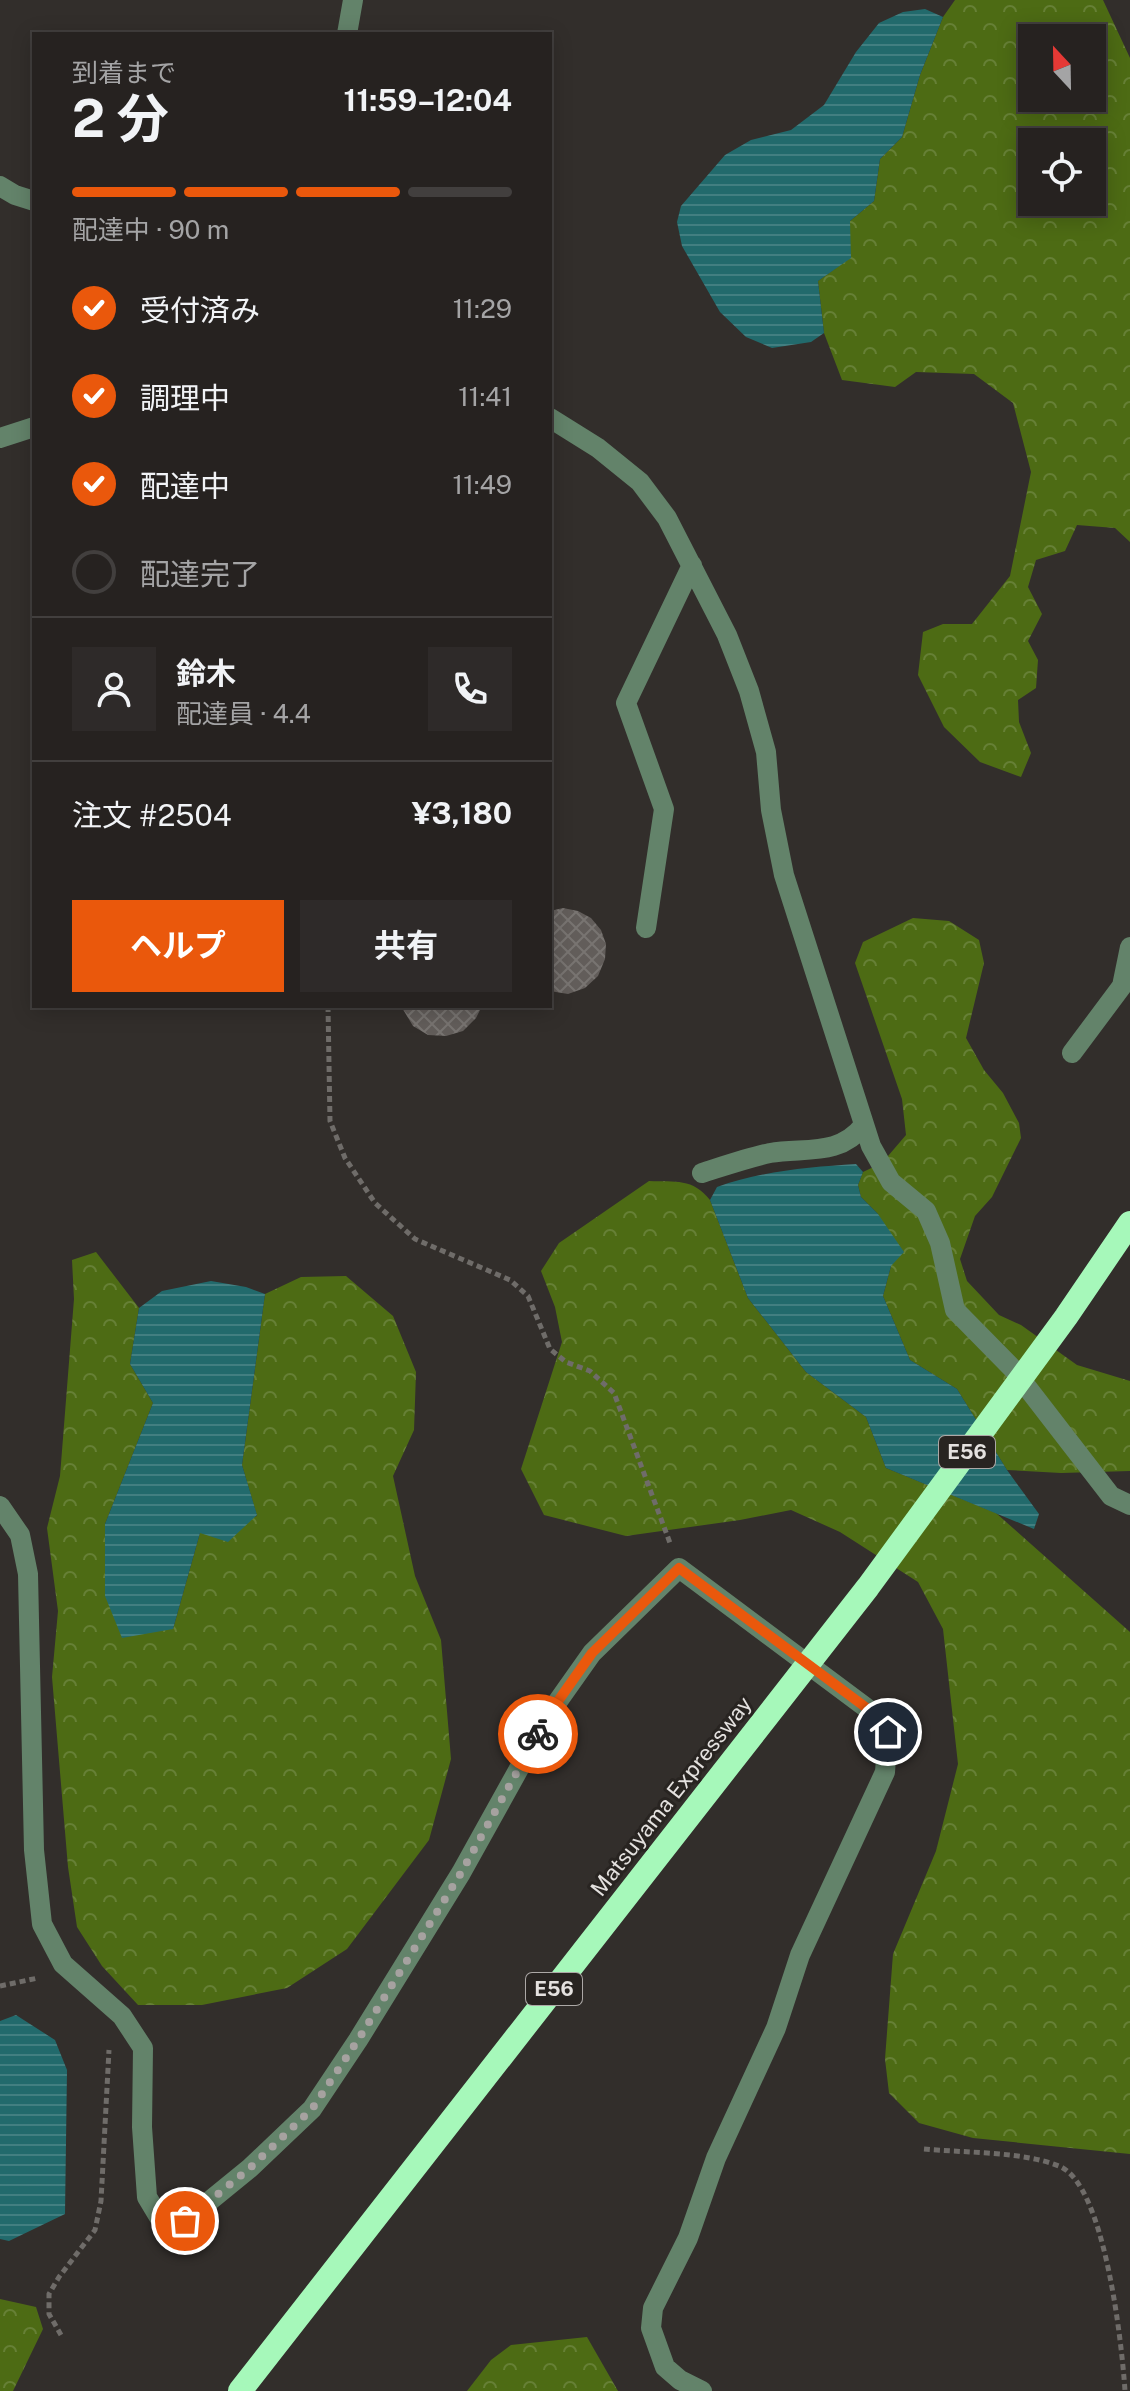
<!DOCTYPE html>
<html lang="ja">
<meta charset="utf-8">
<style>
body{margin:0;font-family:"Public Sans","Noto Sans JP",sans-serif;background:#2e2a29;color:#f1f3f6;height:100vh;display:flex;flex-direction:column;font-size:30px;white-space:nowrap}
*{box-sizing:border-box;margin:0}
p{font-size:26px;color:#a4a4a5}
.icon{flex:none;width:44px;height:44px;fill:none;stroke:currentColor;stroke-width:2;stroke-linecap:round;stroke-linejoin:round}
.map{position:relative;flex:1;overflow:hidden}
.drawer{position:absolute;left:32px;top:32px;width:520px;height:976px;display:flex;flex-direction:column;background:#262220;border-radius:0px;box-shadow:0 4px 20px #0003,0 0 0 2px #423f3e}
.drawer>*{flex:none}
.needle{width:52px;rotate:338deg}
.fabs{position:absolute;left:1018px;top:24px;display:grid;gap:16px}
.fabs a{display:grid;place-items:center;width:88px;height:88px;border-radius:0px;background:#262220;box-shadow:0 4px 20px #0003,0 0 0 2px #423f3e;font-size:40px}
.pin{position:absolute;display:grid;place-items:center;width:68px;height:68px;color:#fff;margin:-34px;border:4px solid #fff;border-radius:50%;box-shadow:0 2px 8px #0007}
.courier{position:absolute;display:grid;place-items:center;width:80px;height:80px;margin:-40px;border:6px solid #ea580c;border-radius:50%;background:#fff;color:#222;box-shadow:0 2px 10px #0007}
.head em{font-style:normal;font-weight:700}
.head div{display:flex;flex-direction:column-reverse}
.head{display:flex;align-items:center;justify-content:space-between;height:136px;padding:0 40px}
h1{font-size:52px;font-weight:700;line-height:60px}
.bar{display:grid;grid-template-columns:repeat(4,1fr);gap:12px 8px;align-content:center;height:96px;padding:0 40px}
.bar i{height:10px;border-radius:6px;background:#423f3e}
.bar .current{background:#ea580c}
.bar p{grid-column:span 4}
.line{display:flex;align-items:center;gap:20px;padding:0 40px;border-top:2px solid #423f3e}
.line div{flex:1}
.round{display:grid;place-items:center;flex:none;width:84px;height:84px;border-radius:0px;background:#2e2a29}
ol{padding:0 40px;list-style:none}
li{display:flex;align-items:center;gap:24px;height:88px}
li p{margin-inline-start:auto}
li .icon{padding:8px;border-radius:50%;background:#ea580c;color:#fff;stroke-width:4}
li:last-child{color:#a4a4a5}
li i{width:44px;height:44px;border:4px solid #423f3e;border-radius:50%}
.button{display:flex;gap:16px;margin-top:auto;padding:16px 40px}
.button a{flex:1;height:92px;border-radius:0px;background:#ea580c;color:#fff;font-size:32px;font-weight:700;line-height:92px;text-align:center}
.button a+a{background:#2e2a29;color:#f1f3f6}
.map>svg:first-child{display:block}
.forest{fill:url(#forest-crowns);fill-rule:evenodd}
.water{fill:url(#water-rules)}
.building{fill:url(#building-cross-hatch)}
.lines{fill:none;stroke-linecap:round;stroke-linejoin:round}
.path{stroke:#6f6c69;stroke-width:5;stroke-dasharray:6 4;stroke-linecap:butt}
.minor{stroke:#63836a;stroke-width:20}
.highway{stroke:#a6f8ba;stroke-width:24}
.done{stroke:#a6a2a0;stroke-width:8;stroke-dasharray:0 14.4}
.route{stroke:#ea580c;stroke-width:10}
.labels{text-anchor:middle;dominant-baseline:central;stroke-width:6;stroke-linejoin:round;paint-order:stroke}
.shield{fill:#282421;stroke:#aca8a6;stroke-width:2}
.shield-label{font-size:20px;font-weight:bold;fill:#e4e1df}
.street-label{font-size:22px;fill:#e4e1df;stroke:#282421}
</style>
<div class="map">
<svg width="1130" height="2391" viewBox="0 0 1130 2391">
<defs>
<pattern id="forest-crowns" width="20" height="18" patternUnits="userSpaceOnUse" patternTransform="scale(2)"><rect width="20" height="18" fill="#4d6b14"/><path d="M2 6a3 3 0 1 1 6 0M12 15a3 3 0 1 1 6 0" fill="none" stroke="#668036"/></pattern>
<pattern id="water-rules" width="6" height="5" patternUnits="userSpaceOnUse" patternTransform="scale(2)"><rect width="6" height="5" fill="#226a6c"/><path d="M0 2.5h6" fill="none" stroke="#427f81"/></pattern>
<pattern id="building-cross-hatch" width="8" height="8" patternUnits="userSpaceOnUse" patternTransform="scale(2)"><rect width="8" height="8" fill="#625d5a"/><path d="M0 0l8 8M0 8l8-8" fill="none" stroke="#787471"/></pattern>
</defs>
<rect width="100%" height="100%" fill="#322e2b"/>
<path class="forest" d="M955 0H1103L1130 58V542L1115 528 1077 525 1065 551 1036 560 1028 587 1042 614 1028 641 1038 660 1036 688 1018 700 1019 722 1031 753 1021 777 980 762 944 727 918 675 923 632 943 624H972L1010 576 1031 472 1013 403 974 374 916 372 895 387 842 380 824 333 818 281 850 258V221L874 201 880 159 902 137 920 75 943 17ZM1032 38H1092V98H1032ZM1032 142H1092V202H1032Z
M913 918 949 921 979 940 984 963 966 1038 984 1070 1003 1093 1019 1123 1021 1138 992 1197 975 1216 960 1259 967 1281 999 1315 1021 1325 1077 1365 1130 1381V1471L1061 1473 1007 1470 957 1389 910 1360 883 1296 891 1266 878 1214 861 1197 858 1185 863 1172 882 1163 906 1135 902 1099 855 963 863 942Z
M649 1181C675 1182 693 1178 710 1200L748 1298 806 1372 866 1417 886 1468 996 1513 1130 1632V2154L973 2138 919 2123 889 2093 885 2059 893 1954 936 1851 958 1764 943 1629 918 1582 840 1532 791 1510 740 1520 626 1536 544 1515 521 1469 562 1342 555 1307 541 1271 559 1243Z
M96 1252 139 1308 130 1364 153 1403 105 1524 173 1629 200 1533 257 1516 242 1465 265 1294 301 1277 346 1276 393 1316 416 1372 414 1430 393 1476 415 1576 441 1640 451 1759 429 1840 347 1949 287 1988 202 2005H138L102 1966 77 1927 68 1867 52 1677 58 1611 47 1528 60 1476 74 1299 72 1260Z
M0 2299 36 2307 43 2329 13 2391H0Z
M587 2337 618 2391H467L491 2360 511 2345Z"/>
<path class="water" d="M925 9 943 17 920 75 902 137 880 159 874 201 850 221 851 258 818 281 824 333 811 342 772 348 746 337 720 312 682 246 677 222 681 206 725 155 751 140 791 130 824 105 856 52 879 23 903 12Z
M856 1164 863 1172 858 1185 861 1197 878 1214 904 1252 891 1266 883 1296 910 1360 957 1389 1007 1470 1039 1514 1034 1529 886 1468 866 1417 806 1372 748 1298 710 1200 717 1187C761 1171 810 1167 856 1164Z
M211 1281 246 1287 265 1294 242 1465 257 1515 228 1542 200 1533 173 1629 122 1638 105 1596V1524L153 1403 130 1364 139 1308 162 1291Z
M16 2015 55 2040 67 2070 65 2214 9 2241 0 2239V2021Z"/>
<path class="building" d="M563 908 578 911 591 918 601 930 606 944 605 959 598 976 585 988 568 994 550 991V911Z
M401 1006H482L476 1018 463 1031 446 1036 428 1035 413 1026Z"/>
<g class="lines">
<path class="path" d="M328 1006 330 1121 345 1158 375 1203 415 1239 510 1280 528 1296 550 1349 566 1362 590 1371 614 1393 670 1543
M0 1986 38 1978
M924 2149C965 2153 1021 2151 1059 2166 1105 2184 1122 2345 1125 2391
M61 2335 49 2314V2294L59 2277 95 2230 101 2201 109 2050"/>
<path class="minor" d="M347 34 353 0
M0 186 15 195 34 201
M550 418 598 448 640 482 667 518 727 635 749 691 766 752 771 810 784 875 871 1146 891 1182 926 1211 940 1243 955 1310 1013 1369 1111 1496 1130 1505
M0 438 34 427
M646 928 664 809 626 703 692 565
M1072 1053 1122 986 1130 947
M702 1173C724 1166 747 1158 770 1153 805 1147 839 1157 864 1125
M0 1506 20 1535 28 1574 34 1850 42 1924 63 1964 122 2016 143 2048 142 2127 147 2197 159 2217 185 2221 250 2168 312 2109 358 2040 461 1873 551 1711 592 1653 679 1568 876 1715 888 1732 885 1772 800 1955 776 2028 716 2158 688 2238 653 2308 651 2328 665 2367 680 2380 702 2391"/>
<path class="highway" d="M240 2391 868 1587 1066 1317 1130 1223"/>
</g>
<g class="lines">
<path class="done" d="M185 2221 250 2168 312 2109 358 2040 461 1873 538 1734"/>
<path class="route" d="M538 1734 551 1711 592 1653 679 1568 876 1715 888 1732"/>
</g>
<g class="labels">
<g class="shield">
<rect x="939" y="1436" width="56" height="32" rx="6"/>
<rect x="526" y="1973" width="56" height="32" rx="6"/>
</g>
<g class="shield-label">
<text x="967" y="1452">E56</text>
<text x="554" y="1989">E56</text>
</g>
<g class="street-label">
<text transform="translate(671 1796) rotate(-52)">Matsuyama Expressway</text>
</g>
</g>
</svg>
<div class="fabs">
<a><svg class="needle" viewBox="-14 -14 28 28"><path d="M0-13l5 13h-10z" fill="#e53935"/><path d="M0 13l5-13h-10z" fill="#a4a4a5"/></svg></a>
<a><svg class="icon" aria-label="locate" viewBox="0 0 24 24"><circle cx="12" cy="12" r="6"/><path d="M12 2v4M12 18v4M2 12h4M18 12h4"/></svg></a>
</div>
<div class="pin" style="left:185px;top:2221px;background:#ea580c"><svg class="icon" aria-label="bag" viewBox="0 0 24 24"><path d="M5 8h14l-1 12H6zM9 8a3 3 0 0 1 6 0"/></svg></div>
<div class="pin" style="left:888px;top:1732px;background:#1f2937"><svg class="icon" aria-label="home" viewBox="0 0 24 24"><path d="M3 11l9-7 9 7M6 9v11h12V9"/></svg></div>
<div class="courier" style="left:538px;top:1734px"><svg class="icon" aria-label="bike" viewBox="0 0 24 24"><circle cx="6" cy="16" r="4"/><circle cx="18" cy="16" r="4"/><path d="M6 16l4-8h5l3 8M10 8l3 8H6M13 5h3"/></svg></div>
<section class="drawer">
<div class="head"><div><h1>2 分</h1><p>到着まで</p></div><em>11:59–12:04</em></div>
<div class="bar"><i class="current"></i><i class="current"></i><i class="current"></i><i></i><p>配達中 · 90 m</p></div>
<ol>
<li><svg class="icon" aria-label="check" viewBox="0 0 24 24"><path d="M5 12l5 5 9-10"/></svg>受付済み<p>11:29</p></li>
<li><svg class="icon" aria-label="check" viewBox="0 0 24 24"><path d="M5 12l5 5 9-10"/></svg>調理中<p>11:41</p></li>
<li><svg class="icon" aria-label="check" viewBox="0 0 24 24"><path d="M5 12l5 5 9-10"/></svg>配達中<p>11:49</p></li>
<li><i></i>配達完了</li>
</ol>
<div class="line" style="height:144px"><a class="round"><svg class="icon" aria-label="person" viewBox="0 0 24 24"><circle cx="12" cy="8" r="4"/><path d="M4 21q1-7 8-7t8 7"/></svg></a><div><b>鈴木</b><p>配達員 · 4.4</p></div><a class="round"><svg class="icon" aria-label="phone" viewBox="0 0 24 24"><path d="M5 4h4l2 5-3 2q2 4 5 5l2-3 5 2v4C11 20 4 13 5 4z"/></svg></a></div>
<div class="line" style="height:104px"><div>注文 #2504</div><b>¥3,180</b></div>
<div class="button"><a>ヘルプ</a><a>共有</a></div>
</section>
</div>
